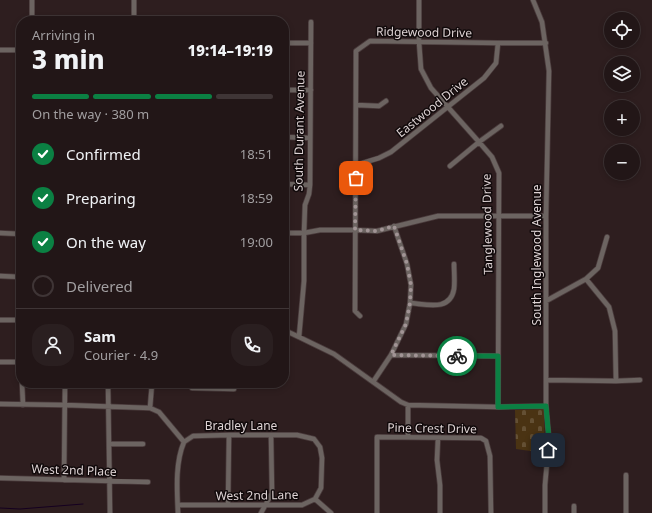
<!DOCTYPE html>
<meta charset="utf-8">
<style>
body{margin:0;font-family:"Noto Sans",sans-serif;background:#2a1f20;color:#f1f3f6;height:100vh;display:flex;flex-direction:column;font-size:15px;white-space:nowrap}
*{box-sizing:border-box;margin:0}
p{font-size:13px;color:#a29fa1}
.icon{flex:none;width:22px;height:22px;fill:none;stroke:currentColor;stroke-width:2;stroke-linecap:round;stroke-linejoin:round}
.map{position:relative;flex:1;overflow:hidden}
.panel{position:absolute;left:16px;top:16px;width:273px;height:372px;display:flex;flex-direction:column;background:#221617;border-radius:16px;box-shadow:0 2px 6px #0003,0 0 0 1px #3f3536}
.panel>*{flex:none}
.tools{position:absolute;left:604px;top:12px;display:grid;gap:8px}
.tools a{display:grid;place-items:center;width:36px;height:36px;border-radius:50%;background:#221617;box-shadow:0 2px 6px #0003,0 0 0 1px #3f3536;font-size:20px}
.pin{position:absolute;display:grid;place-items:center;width:34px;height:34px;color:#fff;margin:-17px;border-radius:8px;box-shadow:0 2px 6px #0006}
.courier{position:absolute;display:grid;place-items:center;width:40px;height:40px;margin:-20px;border:3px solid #0b8043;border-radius:50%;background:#fff;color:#222;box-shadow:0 1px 5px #0007}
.summary em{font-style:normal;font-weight:800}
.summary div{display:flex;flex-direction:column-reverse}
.summary{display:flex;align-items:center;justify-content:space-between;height:68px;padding:0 16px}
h1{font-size:26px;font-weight:800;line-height:30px}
.bar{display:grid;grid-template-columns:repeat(4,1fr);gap:6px 4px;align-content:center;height:48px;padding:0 16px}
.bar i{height:5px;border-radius:3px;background:#3f3536}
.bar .selected{background:#0b8043}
.bar p{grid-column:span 4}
.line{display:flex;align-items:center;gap:10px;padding:0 16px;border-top:1px solid #3f3536}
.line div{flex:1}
.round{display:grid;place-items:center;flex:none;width:42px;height:42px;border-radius:16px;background:#2a1f20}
ol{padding:0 16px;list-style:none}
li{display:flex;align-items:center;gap:12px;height:44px}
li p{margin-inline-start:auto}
li .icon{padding:4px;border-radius:50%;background:#0b8043;color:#fff;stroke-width:4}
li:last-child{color:#a29fa1}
li i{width:22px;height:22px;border:2px solid #3f3536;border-radius:50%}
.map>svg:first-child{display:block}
.cemetery{fill:url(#cemetery-stones)}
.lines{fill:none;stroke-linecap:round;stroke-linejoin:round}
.stream{stroke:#150020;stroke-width:1}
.minor-casing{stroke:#4a3b3c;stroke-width:6}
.minor{stroke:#6c6461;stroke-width:4.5}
.done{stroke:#a19495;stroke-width:4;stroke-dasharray:0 7.2}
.route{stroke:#0b8043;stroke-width:5}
.labels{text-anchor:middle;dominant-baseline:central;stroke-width:3;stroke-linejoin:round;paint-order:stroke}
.street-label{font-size:12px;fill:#dfd4d5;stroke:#110a0b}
</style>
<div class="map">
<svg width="652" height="513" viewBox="0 0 652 513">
<defs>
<pattern id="cemetery-stones" width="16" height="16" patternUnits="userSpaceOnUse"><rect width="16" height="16" fill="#4a3313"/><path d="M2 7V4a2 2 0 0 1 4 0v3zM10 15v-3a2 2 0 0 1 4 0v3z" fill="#645034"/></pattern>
</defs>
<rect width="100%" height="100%" fill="#2e1e1f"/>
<path class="cemetery" d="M544 409 545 453 516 449 515 410Z"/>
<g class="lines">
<path class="stream" d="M0 508 20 509 83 504"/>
<defs>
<path id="minor" d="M419 0V42L421 69 431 88 479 142 492 157 499 173 498 407
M533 0 542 22 549 71 546 216V406L549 440 545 485V513
M32 19 134 20
M32 21V0
M134 21V0
M284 43H311
M0 50H21
M284 90H311
M356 105 379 106 386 101
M284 137 310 138
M356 165 379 158 391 152 484 78 496 63 498 43
M450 166 479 142 501 126
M284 184 310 185
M0 233 21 234
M284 233H304L320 230H355L377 231 438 216H546
M0 276 21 277
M586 279 609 307 615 331 616 381
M546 301 586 279 598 268 607 237
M410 303C426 304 450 312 454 289 455 281 454 272 454 264
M360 316 355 311 356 51 370 41 498 43H546
M0 320H21
M284 330 299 337 334 354 401 402 408 405 498 407 546 406
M299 337 304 281V233L305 205 309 194 310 185 311 22
M391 355 498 356
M0 362H21
M546 380 616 381 640 380
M373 382 391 355 406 324 410 303 411 285 407 264 394 226
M22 383 23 405
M108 383 110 513
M192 383V388L234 389
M0 404 65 405 150 408 159 412 184 442
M150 408 152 383
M408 437V405
M438 438 437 460 440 485V513
M184 442 193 436 229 435H297L314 439 320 447 322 458 321 488 315 499
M109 444H143
M0 478 148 482
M64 480 65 383
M315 499 331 513
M178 505H302L315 499
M228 505 229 435
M178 513C177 490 175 463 184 442
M261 513 272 493 271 435
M377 513V437L481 438 486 441 490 456 491 513
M574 513V506
M626 513V475"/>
</defs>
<use href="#minor" class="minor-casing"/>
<use href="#minor" class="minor"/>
</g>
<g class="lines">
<path class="done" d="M356 178 355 230 377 231 394 226 407 264 411 285 410 303 406 324 391 355 457 356"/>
<path class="route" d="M457 356H498V407L546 406 549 440 548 450"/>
</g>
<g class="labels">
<g class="street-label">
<text transform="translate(424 32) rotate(1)">Ridgewood Drive</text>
<text transform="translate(432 107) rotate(-39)">Eastwood Drive</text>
<text transform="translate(299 131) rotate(-89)">South Durant Avenue</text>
<text transform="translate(487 224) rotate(-91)">Tanglewood Drive</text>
<text transform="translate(536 255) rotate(-90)">South Inglewood Avenue</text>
<text x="241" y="425">Bradley Lane</text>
<text transform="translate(432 428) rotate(1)">Pine Crest Drive</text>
<text transform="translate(74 470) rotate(2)">West 2nd Place</text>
<text transform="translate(257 495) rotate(-1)">West 2nd Lane</text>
</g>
</g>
</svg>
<div class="tools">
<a><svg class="icon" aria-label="locate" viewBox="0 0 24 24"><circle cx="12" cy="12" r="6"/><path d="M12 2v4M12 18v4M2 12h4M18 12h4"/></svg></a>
<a><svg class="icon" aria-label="layers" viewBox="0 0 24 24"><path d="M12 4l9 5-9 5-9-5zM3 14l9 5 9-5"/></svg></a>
<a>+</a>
<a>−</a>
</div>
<div class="pin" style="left:356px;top:178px;background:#ea580c"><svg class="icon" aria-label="bag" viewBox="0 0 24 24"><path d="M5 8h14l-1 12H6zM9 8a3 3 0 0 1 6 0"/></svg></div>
<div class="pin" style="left:548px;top:450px;background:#1f2937"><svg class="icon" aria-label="home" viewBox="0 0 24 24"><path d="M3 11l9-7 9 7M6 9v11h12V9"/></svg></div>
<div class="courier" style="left:457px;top:356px"><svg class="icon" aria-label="bike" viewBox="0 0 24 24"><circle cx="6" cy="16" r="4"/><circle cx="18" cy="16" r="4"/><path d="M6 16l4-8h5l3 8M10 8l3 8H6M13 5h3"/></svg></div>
<section class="panel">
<div class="summary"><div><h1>3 min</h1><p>Arriving in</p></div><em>19:14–19:19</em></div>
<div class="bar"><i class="selected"></i><i class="selected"></i><i class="selected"></i><i></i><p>On the way · 380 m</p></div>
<ol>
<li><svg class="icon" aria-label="check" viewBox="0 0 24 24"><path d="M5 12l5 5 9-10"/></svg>Confirmed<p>18:51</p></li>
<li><svg class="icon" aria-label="check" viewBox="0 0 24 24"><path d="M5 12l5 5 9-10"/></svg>Preparing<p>18:59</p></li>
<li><svg class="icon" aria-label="check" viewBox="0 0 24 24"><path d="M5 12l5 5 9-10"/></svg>On the way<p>19:00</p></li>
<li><i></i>Delivered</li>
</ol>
<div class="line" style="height:72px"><a class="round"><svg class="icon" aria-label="person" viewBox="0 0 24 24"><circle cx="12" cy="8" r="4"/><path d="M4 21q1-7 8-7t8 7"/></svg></a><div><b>Sam</b><p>Courier · 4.9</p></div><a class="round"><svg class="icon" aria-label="phone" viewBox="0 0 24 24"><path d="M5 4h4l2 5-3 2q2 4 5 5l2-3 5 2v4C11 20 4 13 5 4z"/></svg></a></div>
</section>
</div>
